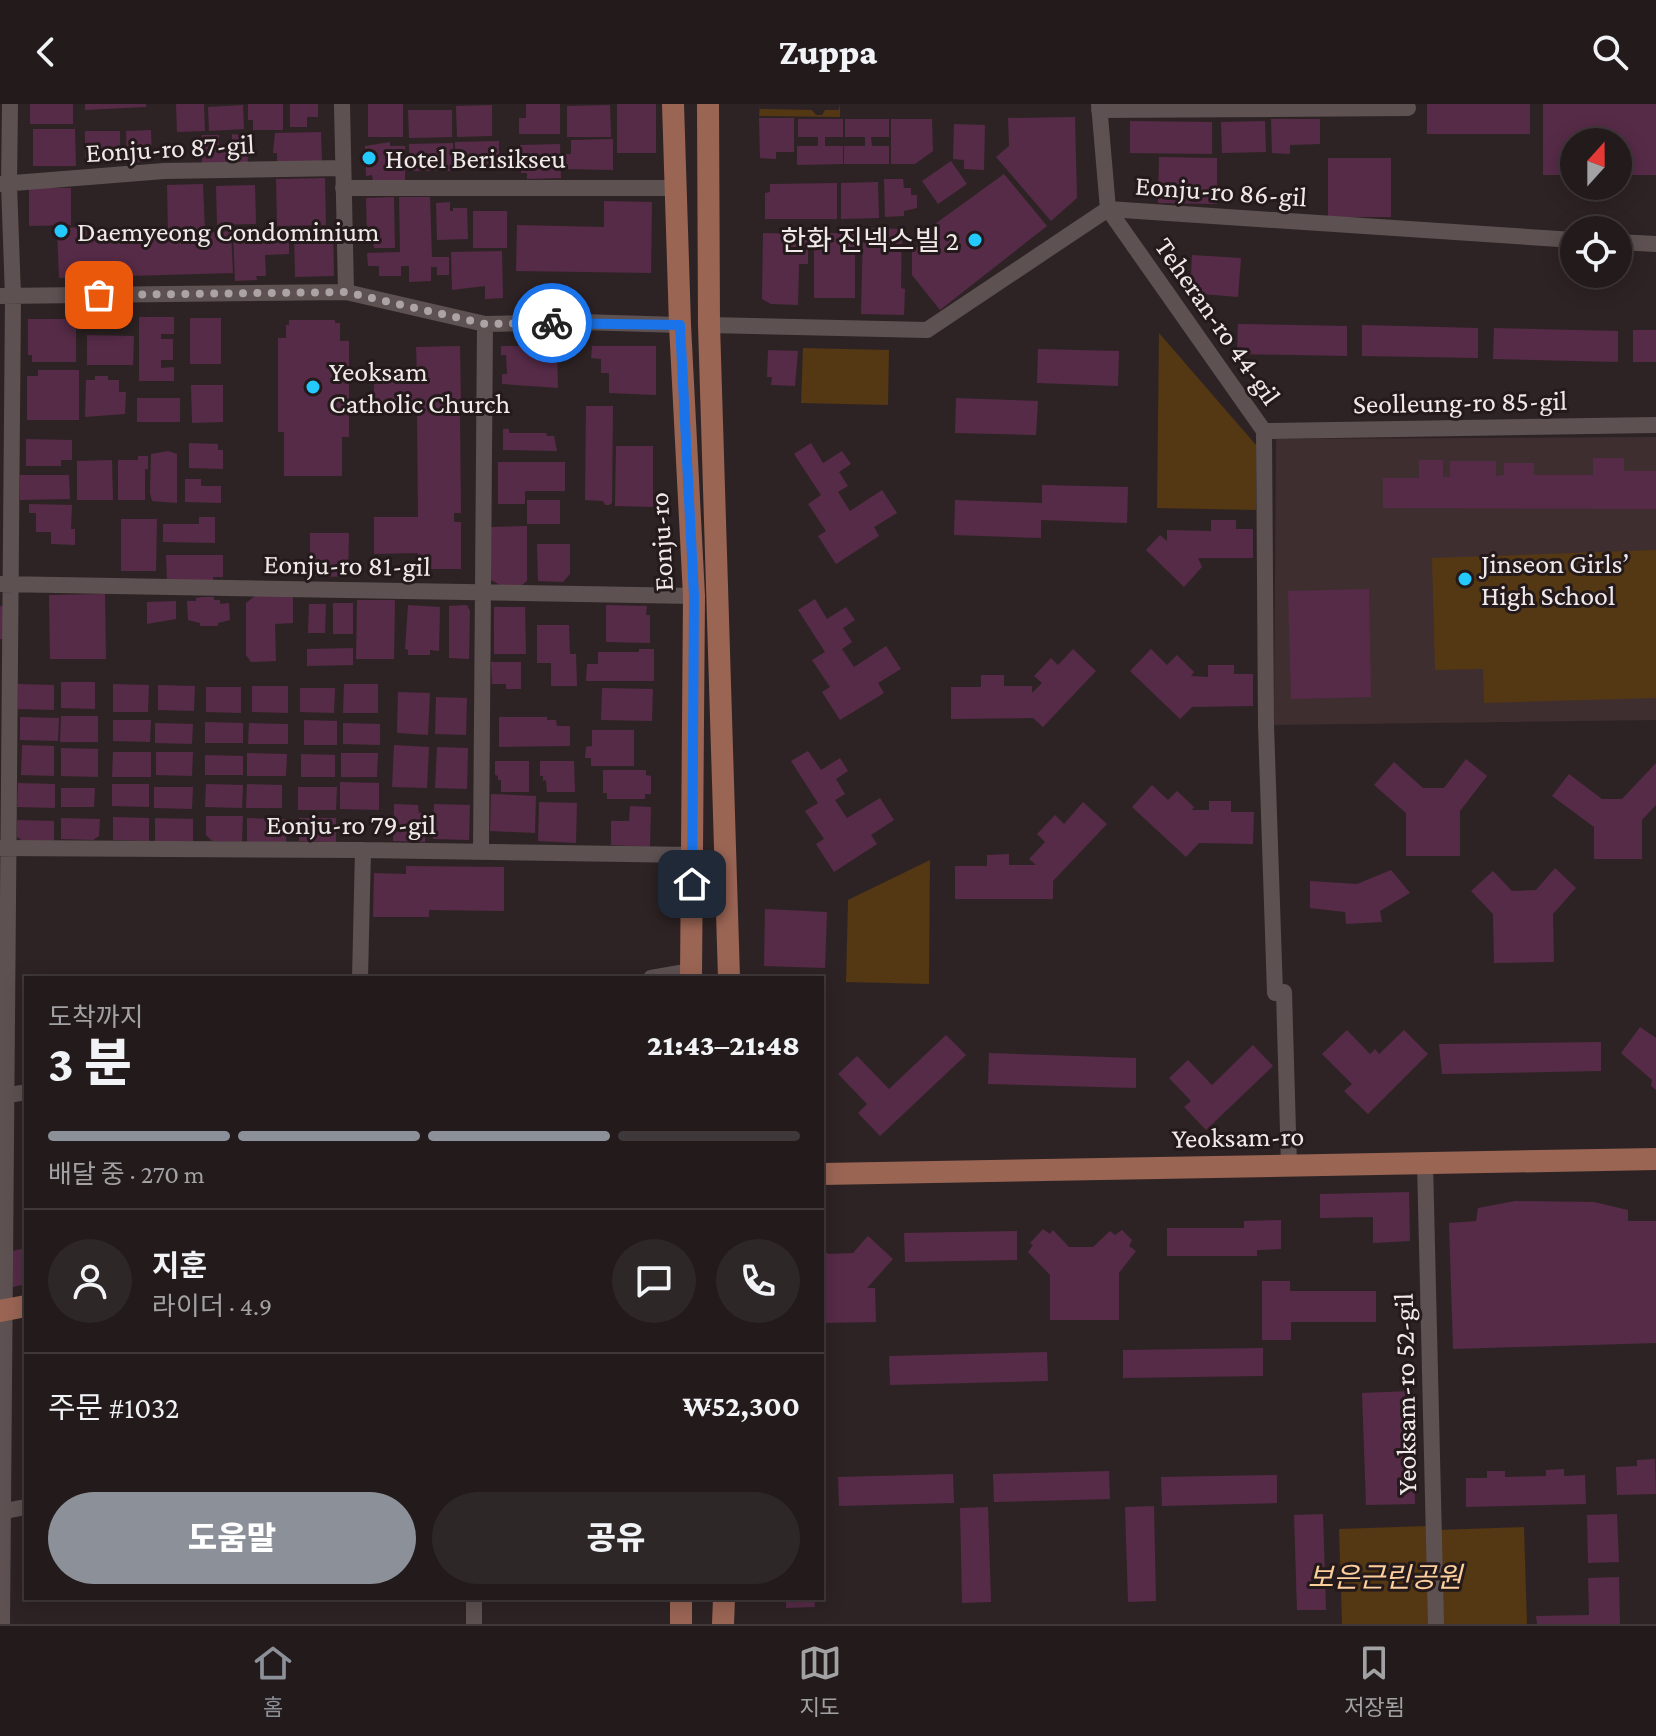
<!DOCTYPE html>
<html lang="ko">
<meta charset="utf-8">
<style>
body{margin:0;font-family:"Crimson Pro","Noto Sans KR",serif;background:#2e2728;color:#f1f3f6;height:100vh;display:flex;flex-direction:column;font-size:30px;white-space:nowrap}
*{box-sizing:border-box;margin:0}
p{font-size:26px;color:#a2a1a3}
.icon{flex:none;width:44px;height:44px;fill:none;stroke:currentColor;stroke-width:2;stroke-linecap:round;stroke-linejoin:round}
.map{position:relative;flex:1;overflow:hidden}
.drawer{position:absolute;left:24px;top:872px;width:800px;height:624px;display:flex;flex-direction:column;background:#221a1b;border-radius:0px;box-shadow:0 4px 20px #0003,0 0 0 2px #3f383a}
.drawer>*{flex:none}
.needle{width:52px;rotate:21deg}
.buttons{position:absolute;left:1560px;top:24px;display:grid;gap:16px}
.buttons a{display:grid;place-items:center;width:72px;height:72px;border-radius:50%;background:#221a1b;box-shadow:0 4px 20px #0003,0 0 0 2px #3f383a;font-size:40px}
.pin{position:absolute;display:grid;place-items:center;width:68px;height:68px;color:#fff;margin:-34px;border-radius:16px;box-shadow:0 4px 12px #0006}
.courier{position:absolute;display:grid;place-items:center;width:80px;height:80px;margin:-40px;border:6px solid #1a73e8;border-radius:50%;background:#fff;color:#222;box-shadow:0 2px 10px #0007}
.overview em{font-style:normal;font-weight:800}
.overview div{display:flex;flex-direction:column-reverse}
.overview{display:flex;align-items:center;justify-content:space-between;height:136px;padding:0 24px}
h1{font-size:52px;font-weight:800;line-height:60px}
.bar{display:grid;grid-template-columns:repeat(4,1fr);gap:12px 8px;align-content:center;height:96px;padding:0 24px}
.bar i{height:10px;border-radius:6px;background:#3f383a}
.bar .active{background:#8c9099}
.bar p{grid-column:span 4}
.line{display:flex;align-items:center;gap:20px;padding:0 24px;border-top:2px solid #3f383a}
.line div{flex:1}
.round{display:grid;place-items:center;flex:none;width:84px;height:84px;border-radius:42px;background:#2e2728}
.action{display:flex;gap:16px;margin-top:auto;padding:16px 24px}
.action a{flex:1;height:92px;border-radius:48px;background:#8c9099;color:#fff;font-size:32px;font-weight:800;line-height:92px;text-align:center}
.action a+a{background:#2e2728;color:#f1f3f6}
header{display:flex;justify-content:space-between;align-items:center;height:104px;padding:0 24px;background:#221a1b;font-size:36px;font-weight:800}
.tab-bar{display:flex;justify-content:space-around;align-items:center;height:112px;border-top:2px solid #3f383a;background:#221a1b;font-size:22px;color:#a2a1a3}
.tab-bar a{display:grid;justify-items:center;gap:4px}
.tab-bar .active{color:#8c9099}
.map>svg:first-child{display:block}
.built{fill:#3f2e30}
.green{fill:#543713}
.building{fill:#562b47}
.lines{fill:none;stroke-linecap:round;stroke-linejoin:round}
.minor{stroke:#5e5152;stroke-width:16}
.major{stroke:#9b6554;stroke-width:22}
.done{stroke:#aca4a4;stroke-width:8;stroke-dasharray:0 14.4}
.route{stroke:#1a73e8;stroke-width:10}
.poi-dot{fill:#24c9fe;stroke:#241a1b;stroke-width:3}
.labels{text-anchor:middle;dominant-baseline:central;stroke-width:6;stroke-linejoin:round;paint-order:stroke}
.street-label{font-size:28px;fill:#f0e9e9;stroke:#241a1b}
.poi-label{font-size:28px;fill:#f0e9e9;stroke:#241a1b;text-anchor:start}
.park-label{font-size:28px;font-style:italic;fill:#fdcf9d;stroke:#241a1b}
</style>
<header><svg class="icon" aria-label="back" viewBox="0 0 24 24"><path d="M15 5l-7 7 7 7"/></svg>Zuppa<svg class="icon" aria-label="search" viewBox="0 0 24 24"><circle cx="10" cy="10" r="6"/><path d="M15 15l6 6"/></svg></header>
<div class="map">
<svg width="1656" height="1520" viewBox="0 0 1656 1520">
<rect width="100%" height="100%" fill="#2e2324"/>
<path class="built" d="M1656 333V616L1274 621 1276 335Z"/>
<path class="green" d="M760 0V5L812 6 816 11H822L825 6H839L840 0V13L759 12Z
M1159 229 1256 341V406L1157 404Z
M803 244 889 246 888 301 801 299Z
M1656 446V594L1484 599 1483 565 1435 566 1432 454Z
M930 756 929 880 846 878 848 796Z
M1427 1422 1430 1520H1342L1339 1425Z
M1524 1423 1527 1520H1441L1438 1426Z"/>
<path class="building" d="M30 0H73V20H30Z
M85 0H146V3L85 6Z
M176 0H204L205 27 177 28Z
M248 0H283V26H253V16H248Z
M290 0H318V13H307V23H290Z
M368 0H403V33H368Z
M526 0H560V30H519V14H526Z
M617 0H656V49H617Z
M1427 0H1530V30H1427Z
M1543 0H1656V71H1618V38H1574V71H1543Z
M243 1 244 25 209 27 208 3Z
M492 1V32L457 33 456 2Z
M610 1 611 33H567V2Z
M408 6H452V33L409 34Z
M1075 13 1077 94 1051 117 996 53 1009 42 1008 14Z
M759 14H794V48H776V55L760 54Z
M798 15H843V33H825V42H843V60L797 61V42H818V33H798Z
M845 15H889V33H871L872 42H889V60H844V42H865V33H845Z
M891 15H932L933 47 915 60H891Z
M1271 15H1320V40L1290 41V50L1272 49Z
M1130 17 1212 18V50L1130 49Z
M1265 17 1266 48 1222 49 1221 18Z
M954 20 985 21 984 66 964 65V56L953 55Z
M33 25H75L76 62H33Z
M151 26 152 54H144L145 58H127L126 27Z
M85 27H120V54H85Z
M321 28 322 57 277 58V49H273L275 29Z
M232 30 247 32 248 61H202V31H219V43H232Z
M613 35V66L565 65V50H571V36Z
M499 37V65H455V38Z
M390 38V42H405V76L373 77 372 71 366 72 365 42Z
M453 39V67H410L409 40Z
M560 40 561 74 527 75V69H521L520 41Z
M1159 53 1217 54V100L1158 99Z
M1328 54H1391V113H1328Z
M951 57 967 80 938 100 922 77Z
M1004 70 1047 122 940 206 912 171V147L922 139 917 133Z
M325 74 326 121 277 122 276 75Z
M884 75H903L904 84H911V91H917V104L904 107V112L885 113Z
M878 78 879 114 841 115V79Z
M837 79V115H765V89L770 88V80Z
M203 80 205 128 231 127 233 169 59 174 57 124 86 123 87 134 168 131 167 81Z
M255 81 256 120 217 121 216 82Z
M29 84H71V121L29 122Z
M394 93 395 144H374L373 132H367L366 94Z
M399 93H430L432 153H449V171H437V163H431V177L409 178V162H401V172H379V162H368L367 149 400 148Z
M604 97 652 98 651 169 516 167 517 121 604 123Z
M450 98V107H453V104H467L468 135 437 136 436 99Z
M473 107H507V144H473Z
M863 124 902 125 901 184 905 185 904 211 861 210Z
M333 125 334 172 295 173 294 127Z
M279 127V129H289V150L265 151 266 172H256L257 176 235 177 233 128Z
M763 129 808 130V160H799L798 201 771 200 762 195Z
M814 129H855V194H814Z
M502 147 503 194 485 195V182L452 186 451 148Z
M1192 151 1241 154 1238 193 1190 189Z
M139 213H174V230H161V235H173V256H161V264L174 263V277H139Z
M190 214H221V260H190Z
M28 215H76V258H32V251H28Z
M289 216H335V219H340V237H349V333H342V372H284V328H278V234H286V221H289Z
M1238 220 1347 222V252L1237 250Z
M1362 221 1478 224V254L1362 252Z
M1494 224 1618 227V258L1493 255Z
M1633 226H1656V258H1633Z
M87 231 134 232 133 261H87Z
M460 242 461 302H454V312H460L461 409H454V418H461V465H418V449L374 450V413H418L417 305 374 306V270L417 269 416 243Z
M501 242H546V249H550V243H557L558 284 502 280V270H507L506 251H501Z
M592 242H656V291L609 289V269H601V255L591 254Z
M1038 245 1119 247 1118 282 1037 279Z
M768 246 798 247 795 282 771 281 772 273H767Z
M38 266H79V316H27V272H38Z
M95 272H108V276H119V288H126L125 310 85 313 86 276H95Z
M191 281H223V318L192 319Z
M137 294H180V318H137Z
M956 294 1038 297 1036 331 955 329Z
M586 302H613L612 399 609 401H605L603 397 585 396Z
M503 325H509V329H546L547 332H554L557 347 503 346Z
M26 335 72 336V356H61V362H26Z
M189 339 218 340V346H223V365L189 364Z
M811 339 823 359 842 347 851 360 839 368 848 382 838 388 850 407 882 386 897 409 874 423 879 432 836 460 818 432 826 427 808 400 821 391 794 350Z
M616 342H653V403L615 402Z
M168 347 177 350V399L152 397 150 389 151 350Z
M138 352H148V365H145V396H118V356H138Z
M1593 354H1624V367H1656V405L1383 404V374H1419V356H1443V373H1450V357H1496V372L1504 371V359H1534V371H1593Z
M112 356 113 396H77V357Z
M498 358H565V387H525V400H498Z
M20 371H69L70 395 20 396Z
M185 375H201V382H221V399L185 398Z
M1042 381 1128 383 1127 419 1041 416V434L954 431 955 396 1042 399Z
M527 396H560V420H527Z
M29 400 72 401 71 425H75V441L51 440V428H36V409H29Z
M199 413H215V439L163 438V420H199Z
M121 415H157L156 467H121Z
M1211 416H1236V425H1253V454H1198L1202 463 1184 483 1146 446 1160 431 1167 437V426L1211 427Z
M527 422V477L521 482H502L491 476V423Z
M310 429H349L348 473 310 472Z
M537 440H570V470L563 478 538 477Z
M166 451H223V473H213V478H167Z
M1369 485 1371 593 1291 595 1288 487Z
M105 490 106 555H50L49 491Z
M255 492H293V519L275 520 276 557 251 558 246 551V499Z
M202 493H214V496H220V500L229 499 230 516 218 519V522H200V519L188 516 187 497H196V494Z
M815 495 827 515 846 503 855 516 843 524 852 538 842 545 854 563 886 542 901 565 878 579 884 589 840 616 822 588 830 583 812 556 825 548 798 506Z
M357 496H395L394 555H356Z
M176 497V515L147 520V498Z
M333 499H353V530H333Z
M309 500H326L325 529H308Z
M408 501 440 503 439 547 430 546V551H408V546L405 545Z
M467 501 470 507 469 555 449 554V502Z
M606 501 647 502 646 511H650V539L606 538Z
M0 502H3V535H0Z
M494 503H525L526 550H494Z
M537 521H569L570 550H576L577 582H551V559H537Z
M353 544V561L307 562V545Z
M639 545H654V577H586L587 560H598V548H639Z
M1073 545 1096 567 1043 623 1033 614 951 615V583H981V571H1004V582H1032V589L1042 579 1034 572 1051 554 1058 561Z
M1151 545 1167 561 1177 551 1194 568 1191 572 1208 573V561H1234V570H1253V602L1192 603 1180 615 1130 567Z
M491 558H521V585H506V580H492Z
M61 578H95V605L61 604Z
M18 580 54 581V606L18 605Z
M113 580 149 581 148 608H113Z
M344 580H378V609H343Z
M158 581 195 582 194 607 158 606Z
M252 582H288V609L252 608Z
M206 583H241V609L206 608Z
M300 584H335L334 609 300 608Z
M602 584 653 585 652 617 601 616Z
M398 588 430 589 428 631 397 629Z
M436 593 467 594 466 631 435 630Z
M61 612H98V638H60Z
M20 613 59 614 58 637 20 636Z
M499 613H547V616H556L557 622H570V642L499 643Z
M113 616H151L150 638 113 637Z
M304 616 337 617V641H304Z
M205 618 243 619V639H205Z
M155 619 193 620 192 640 155 639Z
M249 619 288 620V640H248Z
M343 619 380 620V641L343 640Z
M592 626H634V662H591V654H585L586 643 592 642Z
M22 641 54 642V672L21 671Z
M394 641 429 643 427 684 392 683Z
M437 643 468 644 467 685 435 684Z
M61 644 98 645V673L61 672Z
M808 647 821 666 840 654 848 667 836 675 845 690 835 696 847 714 880 694 894 716 871 731 877 740 834 768 816 740 824 735 805 707 818 699 791 657Z
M113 648H151V673H112Z
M156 648H193L192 672 156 671Z
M247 649 287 650 286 672H247Z
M341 649H378L377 673H341Z
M301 650 335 651V673H301Z
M205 651 243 652V671H205Z
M1466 655 1487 672 1460 707V752H1406V709L1374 681 1394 658 1423 684H1444Z
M495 657H529V688H501V676H498V672L495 671Z
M540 657H574L575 688H547L546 676 543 677V672H540Z
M1656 659V701L1642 716V755H1594V723L1552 692 1569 670 1602 695H1622Z
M603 666H646V671L651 672V690H645V695H607V689H603Z
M340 678 379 679V706L340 705Z
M18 679 55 680V704L17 703Z
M112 680H149V703L112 702Z
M206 680 243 681 242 704 205 703Z
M247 680 282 681V704H246Z
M1152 681 1168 696 1177 687 1194 703 1192 706H1209V697H1231V708H1254L1253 740 1199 739 1186 753 1132 703Z
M154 683H193L192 705 154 704Z
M298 683H337L336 706H298Z
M61 684H95L94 703H61Z
M491 690 536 692 535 729 490 727Z
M539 698 577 699 576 739 538 737Z
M1083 698 1107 720 1053 777V795H955V762H987V751L1009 750V761H1036L1029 755 1045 738 1037 730 1055 711 1064 720Z
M394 700 418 701 419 709H426L425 738 393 737Z
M434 700 470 701 469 736 433 735Z
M630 702 651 703 650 743 611 741V717H629Z
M206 712H243L242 738 212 737 206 731Z
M113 713 149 714V737L113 736Z
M61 714 100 715 99 732 93 736 61 735Z
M155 714 193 715V737H155Z
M247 714 286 715V740L247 739Z
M299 714H336V738L299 737Z
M17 716 54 717V737H23L17 733Z
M406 762 504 763V807L429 806V813H373L374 769 406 770Z
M1555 764 1576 784 1553 810 1554 858 1494 859 1493 810 1471 787 1493 767 1512 787 1536 786Z
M1391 766 1410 789 1380 807 1382 818 1346 820 1345 808 1310 804V777L1357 780Z
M765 805 827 808 825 864 764 862Z
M1640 923 1656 934V986L1651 982 1652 976 1621 949Z
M1347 926 1370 950 1375 945 1379 950 1404 926 1428 950 1368 1010 1344 987 1352 980 1322 950Z
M946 931 966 951 880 1032 858 1009 867 1000 838 970 857 952 889 985Z
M1601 938V967L1442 970 1439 940Z
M1253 941 1273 962 1206 1026 1184 1003 1191 997 1169 974 1188 956 1212 981Z
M989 949 1136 954V984L988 980Z
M1409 1088 1410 1137 1373 1139V1113L1320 1114V1090Z
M1515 1097 1594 1098 1628 1106V1117H1656V1239L1453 1245 1449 1119 1476 1117 1478 1104Z
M1281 1116V1145L1257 1146V1152H1167V1124H1244V1117Z
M1043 1125 1050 1130 1053 1126 1069 1143H1093L1110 1127 1115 1131 1122 1126 1132 1136 1129 1142 1136 1147 1119 1169V1216H1050V1171L1028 1148 1033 1141 1030 1139Z
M1017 1127V1156L905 1158 904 1129Z
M868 1132 893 1155 867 1184H875L876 1218 822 1219V1144L828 1150 853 1149Z
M26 1144V1180L13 1183 12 1147Z
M1262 1177H1290V1187H1376V1218H1291V1236H1262Z
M1263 1244V1272L1123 1274V1246Z
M1047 1248 1048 1277 890 1281 889 1252Z
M1411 1287 1415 1400 1366 1401 1362 1289Z
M1655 1355 1656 1390 1617 1391 1616 1363 1637 1362V1356Z
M1564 1365V1372L1585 1371 1586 1400 1466 1403V1374H1487V1367H1505V1373L1546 1372V1366Z
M1109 1367 1110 1395 994 1398 993 1370Z
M953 1370 954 1399 839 1402 838 1373Z
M1277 1371V1399L1162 1402 1161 1373Z
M1154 1402 1156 1497 1128 1498 1125 1403Z
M988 1403 991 1498 962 1499 960 1404Z
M1323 1410 1326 1506H1297L1294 1411Z
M1617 1410 1619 1458 1588 1459 1587 1411Z
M1619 1473 1620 1520H1537L1536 1512 1589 1511 1588 1474Z
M786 1494H814L815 1503 786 1504Z"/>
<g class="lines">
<path class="minor" d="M342 0 346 188
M1099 0 1108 105 1264 327
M1099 6 1408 4
M1 80 164 67 343 64
M343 84H677
M1618 138 1656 140
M0 192 346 188 485 220 581 218 680 221
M709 221 927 226 1108 105 1574 136
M1264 327 1266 621 1275 889
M1264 327 1656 321
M0 480 694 492
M0 744 363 746 692 751
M481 747 485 220
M360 874 363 746
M651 874 691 867
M1284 888 1289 1062
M0 993 26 988
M1425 1058 1436 1520
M0 1408 26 1403
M2 1520 13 192 9 80 10 0
M474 1520V1494"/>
<path class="major" d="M673 0 680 221 694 492 691 874
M708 0 709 221 729 874
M822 1070 1656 1055
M0 1207 26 1202
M681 1494V1520
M723 1520 724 1494"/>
</g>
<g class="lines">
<path class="done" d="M99 191 346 188 485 220 552 219"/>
<path class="route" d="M552 219 680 221 694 492 692 780"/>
</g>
<g class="poi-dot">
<circle cx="369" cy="54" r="8"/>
<circle cx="61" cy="127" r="8"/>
<circle cx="975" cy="136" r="8"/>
<circle cx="313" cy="283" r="8"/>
<circle cx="1465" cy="475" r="8"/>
</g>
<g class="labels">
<g class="street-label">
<text transform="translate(170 44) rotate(-3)">Eonju-ro 87-gil</text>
<text transform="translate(1221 87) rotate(4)">Eonju-ro 86-gil</text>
<text transform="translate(1218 217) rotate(55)">Teheran-ro 44-gil</text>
<text transform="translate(1460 298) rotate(-1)">Seolleung-ro 85-gil</text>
<text transform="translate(661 438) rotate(-93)">Eonju-ro</text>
<text transform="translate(347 461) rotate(1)">Eonju-ro 81-gil</text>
<text x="351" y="720">Eonju-ro 79-gil</text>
<text transform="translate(1238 1033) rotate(-1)">Yeoksam-ro</text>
<text transform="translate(1405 1290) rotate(-91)">Yeoksam-ro 52-gil</text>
</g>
<g class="poi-label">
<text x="385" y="54">Hotel Berisikseu</text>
<text x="77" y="127">Daemyeong Condominium</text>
<text x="959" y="136" text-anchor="end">한화 진넥스빌 2</text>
<text x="329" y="267">Yeoksam<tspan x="329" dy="32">Catholic Church</tspan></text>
<text x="1481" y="459">Jinseon Girls’<tspan x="1481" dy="32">High School</tspan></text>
</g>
<g class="park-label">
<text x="1385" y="1473">보은근린공원</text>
</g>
</g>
</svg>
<div class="buttons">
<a><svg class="needle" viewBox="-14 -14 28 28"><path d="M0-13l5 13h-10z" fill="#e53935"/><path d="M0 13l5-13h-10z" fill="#a2a1a3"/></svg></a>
<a><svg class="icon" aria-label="locate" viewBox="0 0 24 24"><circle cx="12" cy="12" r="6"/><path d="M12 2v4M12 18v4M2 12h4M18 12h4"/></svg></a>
</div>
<div class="pin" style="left:99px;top:191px;background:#ea580c"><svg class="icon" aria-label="bag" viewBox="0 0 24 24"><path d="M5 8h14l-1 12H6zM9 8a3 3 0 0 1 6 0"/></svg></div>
<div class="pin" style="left:692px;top:780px;background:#1f2937"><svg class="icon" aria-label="home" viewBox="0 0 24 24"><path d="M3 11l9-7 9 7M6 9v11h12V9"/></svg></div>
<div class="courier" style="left:552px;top:219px"><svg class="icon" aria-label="bike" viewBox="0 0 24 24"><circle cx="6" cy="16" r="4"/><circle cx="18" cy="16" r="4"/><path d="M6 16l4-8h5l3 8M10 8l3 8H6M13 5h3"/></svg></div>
<section class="drawer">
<div class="overview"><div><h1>3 분</h1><p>도착까지</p></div><em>21:43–21:48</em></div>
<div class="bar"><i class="active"></i><i class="active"></i><i class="active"></i><i></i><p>배달 중 · 270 m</p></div>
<div class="line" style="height:144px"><a class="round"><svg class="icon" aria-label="person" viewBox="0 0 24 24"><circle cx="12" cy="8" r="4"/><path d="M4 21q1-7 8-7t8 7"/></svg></a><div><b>지훈</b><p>라이더 · 4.9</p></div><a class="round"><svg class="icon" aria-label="chat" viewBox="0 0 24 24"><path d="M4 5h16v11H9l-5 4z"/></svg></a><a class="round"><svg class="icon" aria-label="phone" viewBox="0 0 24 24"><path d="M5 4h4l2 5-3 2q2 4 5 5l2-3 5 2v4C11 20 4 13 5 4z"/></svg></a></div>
<div class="line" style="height:104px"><div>주문 #1032</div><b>₩52,300</b></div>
<div class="action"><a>도움말</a><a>공유</a></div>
</section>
</div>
<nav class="tab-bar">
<a class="active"><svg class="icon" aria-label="home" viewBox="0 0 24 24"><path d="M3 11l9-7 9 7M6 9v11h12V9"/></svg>홈</a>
<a><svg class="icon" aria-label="map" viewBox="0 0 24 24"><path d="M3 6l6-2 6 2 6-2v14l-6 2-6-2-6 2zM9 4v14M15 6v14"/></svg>지도</a>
<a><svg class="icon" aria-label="saved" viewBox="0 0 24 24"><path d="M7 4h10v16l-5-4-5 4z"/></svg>저장됨</a>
</nav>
